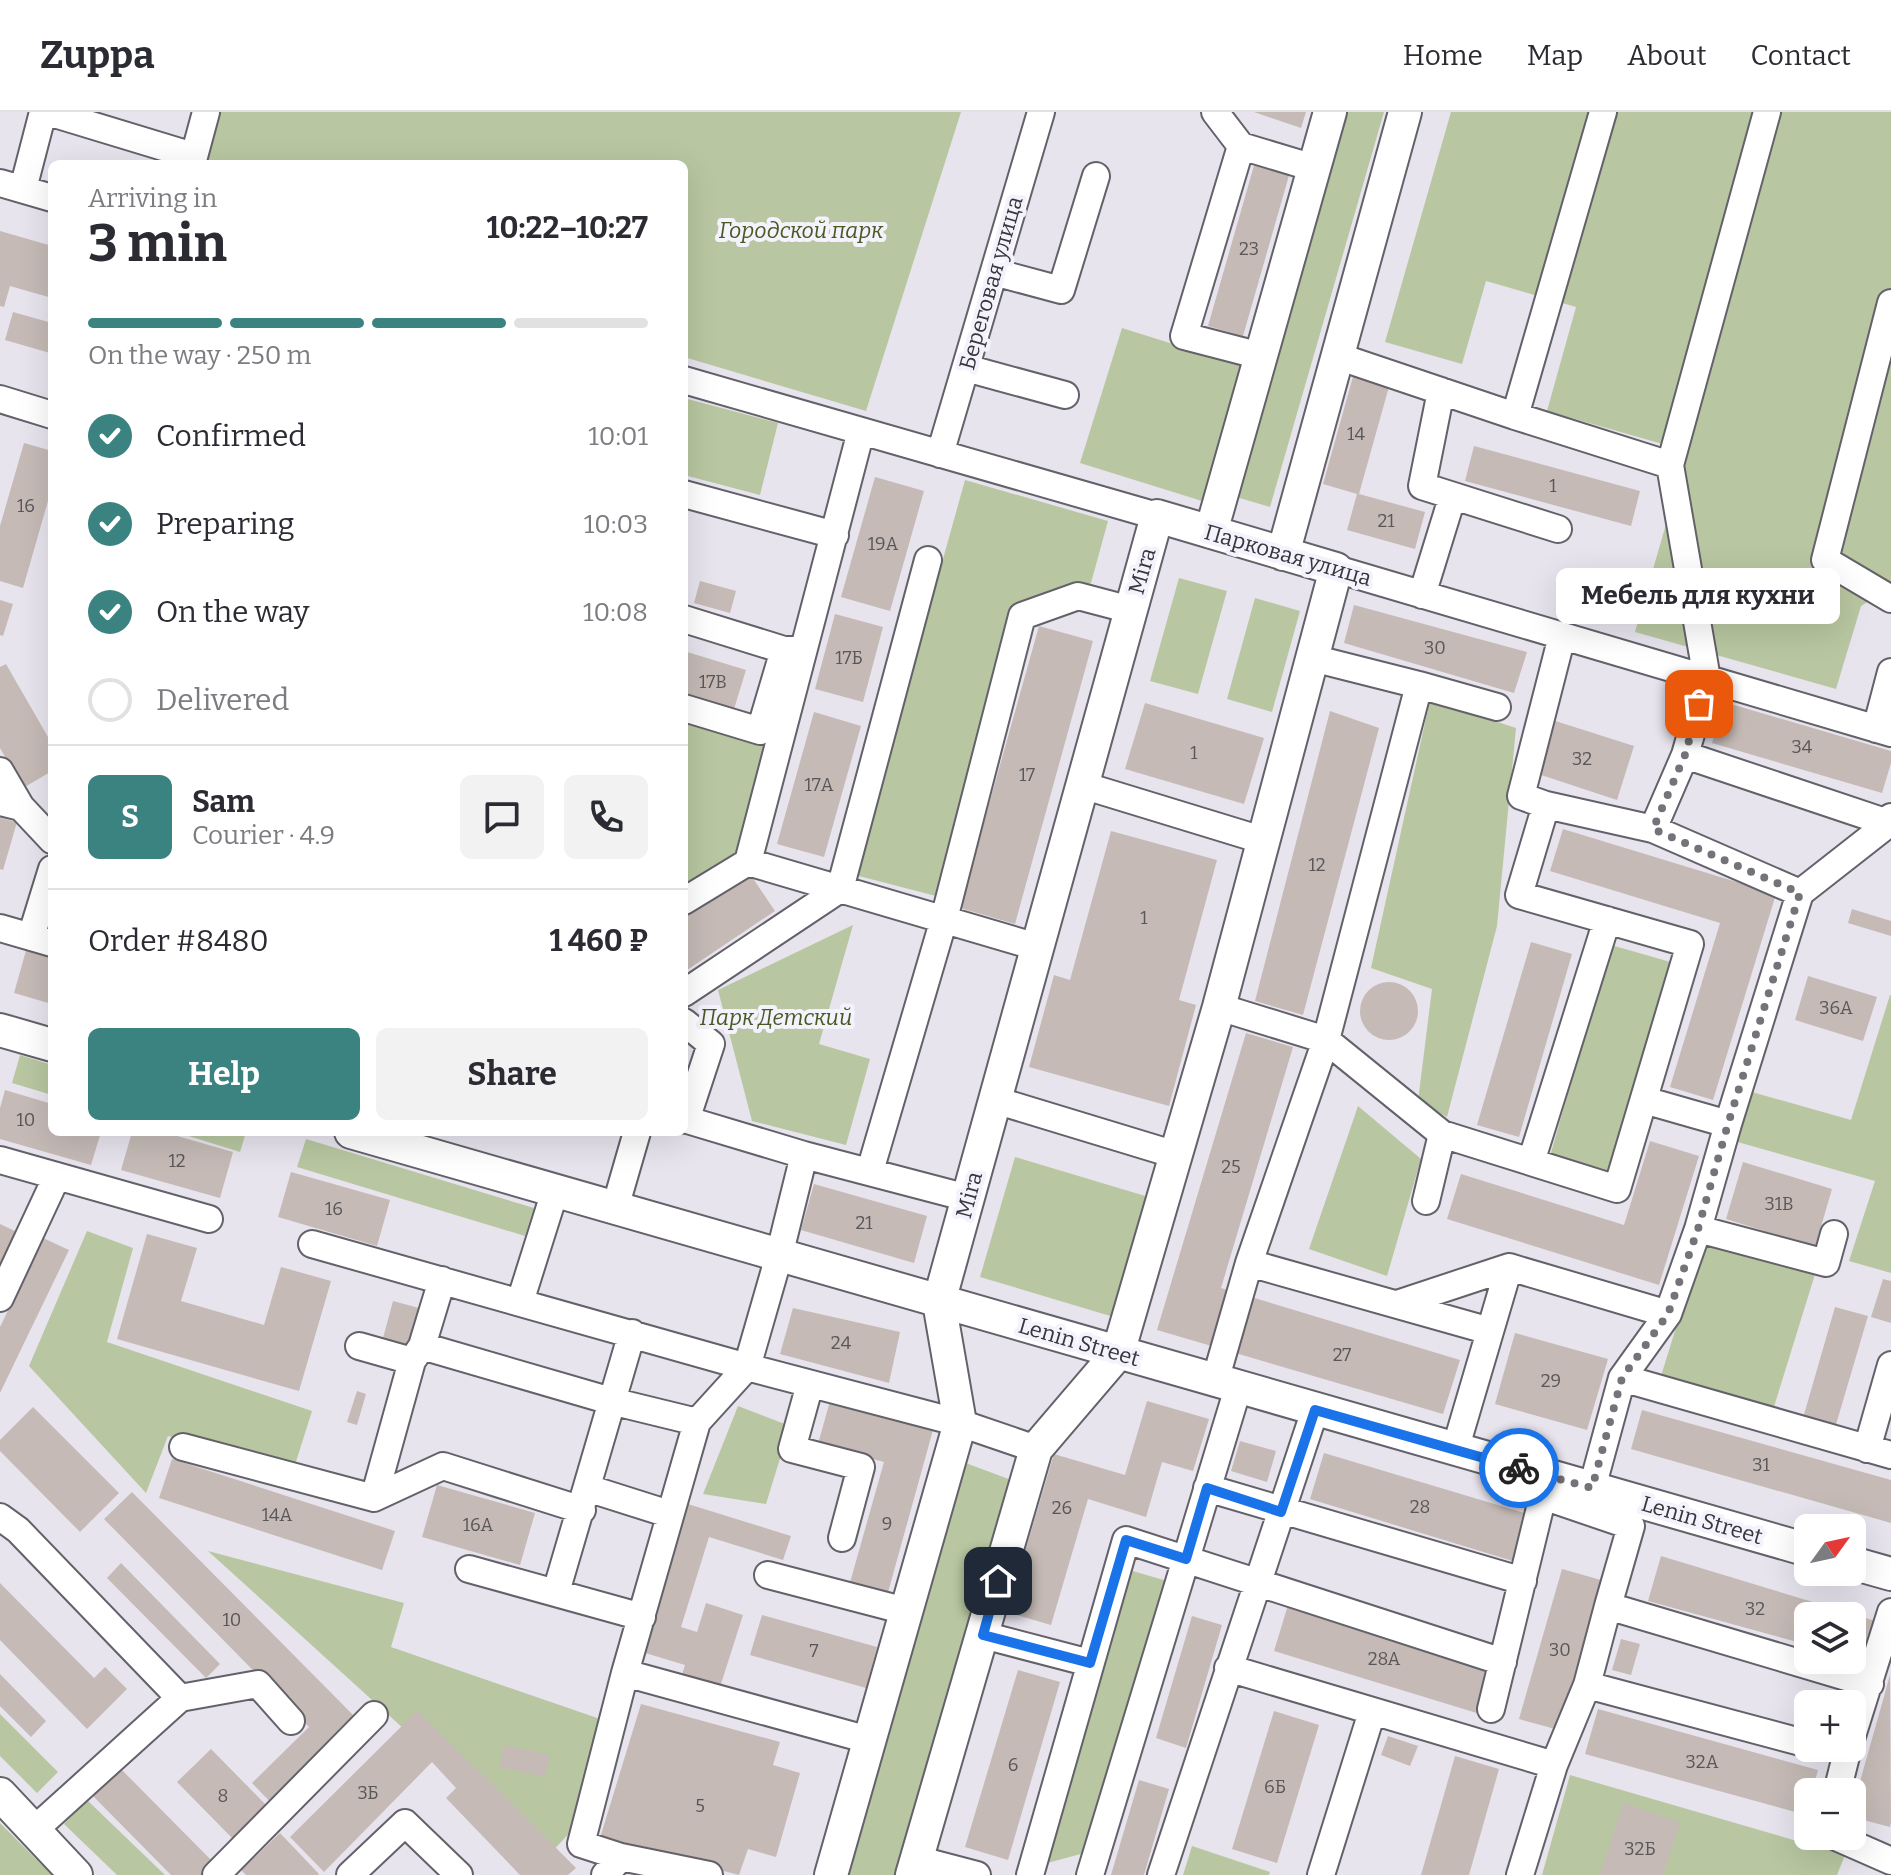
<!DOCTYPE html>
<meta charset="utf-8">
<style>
body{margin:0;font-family:Bitter,serif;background:#f2f2f3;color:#2b2b33;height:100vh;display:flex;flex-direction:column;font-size:30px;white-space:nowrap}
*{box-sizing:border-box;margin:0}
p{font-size:26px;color:#7c7c81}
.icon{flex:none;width:44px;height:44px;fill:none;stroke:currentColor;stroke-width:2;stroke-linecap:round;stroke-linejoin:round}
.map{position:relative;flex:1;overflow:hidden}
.side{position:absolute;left:48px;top:48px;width:640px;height:976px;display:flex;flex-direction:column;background:#fff;border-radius:12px;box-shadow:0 8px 32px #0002}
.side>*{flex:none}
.needle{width:52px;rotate:57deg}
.fabs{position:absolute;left:1794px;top:1402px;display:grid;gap:16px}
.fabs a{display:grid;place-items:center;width:72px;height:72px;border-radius:12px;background:#fff;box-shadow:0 8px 32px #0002;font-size:40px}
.pin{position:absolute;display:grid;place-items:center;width:68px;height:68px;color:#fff;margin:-34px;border-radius:16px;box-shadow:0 4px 12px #0006}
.courier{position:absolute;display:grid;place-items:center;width:80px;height:80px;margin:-40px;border:6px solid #1a73e8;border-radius:50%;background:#fff;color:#222;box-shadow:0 2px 10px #0007}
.bubble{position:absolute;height:56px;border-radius:12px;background:#fff;box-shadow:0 8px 32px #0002;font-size:26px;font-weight:700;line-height:56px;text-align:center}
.headline em{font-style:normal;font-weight:700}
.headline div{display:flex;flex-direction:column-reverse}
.headline{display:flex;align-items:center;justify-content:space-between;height:136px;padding:0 40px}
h1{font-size:52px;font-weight:700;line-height:60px}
.bar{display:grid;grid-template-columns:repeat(4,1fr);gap:12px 8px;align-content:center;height:96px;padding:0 40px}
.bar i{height:10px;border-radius:6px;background:#e1e1e2}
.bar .current{background:#3b8381}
.bar p{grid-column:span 4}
.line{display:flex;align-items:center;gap:20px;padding:0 40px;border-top:2px solid #e1e1e2}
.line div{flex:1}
.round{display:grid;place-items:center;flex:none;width:84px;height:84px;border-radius:12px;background:#f2f2f3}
ol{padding:0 40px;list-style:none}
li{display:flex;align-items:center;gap:24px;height:88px}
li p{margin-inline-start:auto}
li .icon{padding:8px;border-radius:50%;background:#3b8381;color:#fff;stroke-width:4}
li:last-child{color:#7c7c81}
li i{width:44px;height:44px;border:4px solid #e1e1e2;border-radius:50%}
.cta{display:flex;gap:16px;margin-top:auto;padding:16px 40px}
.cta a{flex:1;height:92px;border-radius:12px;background:#3b8381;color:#fff;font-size:32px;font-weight:700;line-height:92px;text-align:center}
.cta a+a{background:#f2f2f3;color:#2b2b33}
header{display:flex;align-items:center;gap:48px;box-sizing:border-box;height:112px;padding:0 40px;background:#fff;border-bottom:2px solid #e1e1e2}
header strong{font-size:38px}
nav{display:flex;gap:44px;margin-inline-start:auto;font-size:28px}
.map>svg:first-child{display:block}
.green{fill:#b8c7a1}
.building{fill:#c5bab6}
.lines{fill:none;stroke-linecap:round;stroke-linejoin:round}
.minor-casing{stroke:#636169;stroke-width:30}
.major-casing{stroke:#636169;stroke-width:36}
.minor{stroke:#fff;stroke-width:26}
.major{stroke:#fff;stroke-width:32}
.done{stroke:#757379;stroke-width:8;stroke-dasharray:0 14.4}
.route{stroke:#1a73e8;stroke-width:10}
.labels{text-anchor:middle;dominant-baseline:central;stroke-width:8;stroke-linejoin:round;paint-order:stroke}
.number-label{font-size:18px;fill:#5a5759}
.park-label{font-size:22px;font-style:italic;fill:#485a22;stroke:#f4f2fc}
.street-label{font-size:22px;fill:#37363a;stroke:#f4f2fc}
</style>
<header>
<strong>Zuppa</strong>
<nav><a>Home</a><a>Map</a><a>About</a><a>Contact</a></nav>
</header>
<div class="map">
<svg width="1891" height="1763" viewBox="0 0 1891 1763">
<rect width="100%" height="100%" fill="#e7e4ee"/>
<path class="green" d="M220 0H961L866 299 684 245V52H206Z
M1344 0H1384L1270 395 1233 384Z
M1451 0H1891V476L1861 494 1836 577 1635 520 1687 339 1547 299 1576 195 1486 169 1462 252 1385 230Z
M1122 216 1243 254 1202 389 1080 351Z
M684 286 778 311 760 383 684 363Z
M965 368 1108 409 1091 471 1017 497 936 784 855 763Z
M1179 466 1227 479 1198 582 1150 569Z
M1255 486 1300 499 1272 600 1227 587Z
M1430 588 1516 616 1497 814 1447 1005 1418 989 1432 877 1371 856Z
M684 609 775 635 744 741 684 773Z
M853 813 819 932 870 947 846 1033 752 1009 718 878Z
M1611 833 1674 851 1612 1062 1550 1044Z
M1890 883H1891V1161L1849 1149 1875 1069 1734 1029 1752 980 1851 1008Z
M20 943 52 953V983L12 971Z
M1358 994 1421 1047 1387 1164 1309 1137Z
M176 1020H246L240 1040Z
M306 1027 534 1096 525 1124 297 1055Z
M1015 1045 1152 1086 1117 1206 980 1165Z
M87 1119 133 1136 107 1230 312 1299 294 1356 168 1324 146 1381 29 1254Z
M1704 1125 1816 1159 1773 1298 1661 1264Z
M738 1294 790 1314 766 1392 703 1382Z
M963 1350 1014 1369 897 1763H841Z
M208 1439 404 1491 391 1535 603 1608 579 1711 546 1746Z
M1126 1457 1167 1469 1088 1740 1040 1753Z
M0 1602 58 1660 37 1681 0 1644Z
M1570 1663 1845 1743 1837 1763H1542Z
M87 1688 165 1763H117L64 1712Z
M0 1711 52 1763H0Z
M1192 1734 1270 1760 1269 1763H1183Z"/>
<path class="building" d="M1254 0H1306L1301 16Z
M1255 50 1290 60 1243 224 1208 214Z
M0 119 52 134V186L10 174 4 195 0 194Z
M13 200 52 211 50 241 5 228Z
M1354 261 1390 271 1359 382 1425 400 1415 437 1347 418 1357 382 1323 372Z
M24 331 52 339V375L23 476 0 469V414Z
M1474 334 1640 379 1631 414 1465 369Z
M875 365 924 379 890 499 841 485Z
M700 469 736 479 730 501 694 491Z
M0 488 13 492 3 524 0 523Z
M1354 493 1527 540 1514 581 1344 531Z
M835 502 883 515 863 590 815 577Z
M1039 514 1093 529 1015 812 960 796Z
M684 539 746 558 734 597 684 581Z
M6 552 52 632V659L23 676 0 636V555Z
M1724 590 1891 639V651L1882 681 1712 631Z
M1145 591 1264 626 1244 692 1125 657Z
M1330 599 1379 616 1303 903 1255 889Z
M814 600 861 614 824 745 777 732Z
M1546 606 1634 634 1617 688 1529 659Z
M0 706 17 710 3 758 0 757Z
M1563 717 1776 782 1713 988 1670 975 1720 811 1550 759Z
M1111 719 1217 748 1179 888 1196 893 1169 994 1029 955 1054 863 1070 868Z
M748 759 775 799 684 860V802Z
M1852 797 1891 809V824L1848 811Z
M1531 830 1572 842 1519 1025 1477 1013Z
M27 835 52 842V892L14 881Z
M1808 864 1877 885 1863 929 1795 908Z
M1360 899a29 29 0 1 1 58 0a29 29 0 1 1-58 0Z
M1246 921 1293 935 1221 1176 1460 1248 1443 1302 1157 1218Z
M5 978 52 992V1020H101L91 1053 0 1027V996Z
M132 1020H163L233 1040 220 1086 121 1058Z
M1650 1029 1699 1044 1659 1173 1447 1107 1461 1062 1624 1113Z
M1743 1050 1832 1077 1815 1135 1726 1107Z
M291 1060 390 1088 377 1134 278 1105Z
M814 1072 927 1104 914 1151 801 1118Z
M0 1112 17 1120 0 1154Z
M147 1122 197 1136 181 1189 264 1213 281 1155 331 1169 299 1279 117 1227Z
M43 1126 69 1138 0 1281V1215Z
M1883 1167 1891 1169V1211L1871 1205Z
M393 1189 419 1196 409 1233 383 1226Z
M1835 1195 1868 1204 1835 1316 1803 1306Z
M793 1196 900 1220 889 1271 780 1242Z
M1515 1221 1608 1247 1587 1318 1495 1292Z
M357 1279 366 1282 357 1313 347 1310Z
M830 1289 933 1318 887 1484 849 1474 884 1350 818 1332Z
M1147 1289 1209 1307 1193 1359 1162 1350 1146 1405 1088 1387 1051 1513 1007 1500 1054 1342 1125 1363Z
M33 1295 119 1381 80 1420 0 1339V1328Z
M1642 1298 1891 1368V1411L1631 1337Z
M1240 1329 1276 1339 1267 1370 1231 1359Z
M1324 1341 1531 1403 1516 1450 1310 1387Z
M172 1347 395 1419 382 1458 159 1386Z
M437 1373 535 1401 520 1453 422 1425Z
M132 1380 359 1609 274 1694 252 1671 309 1615 104 1407Z
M688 1392 791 1424 783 1448 709 1425 681 1515 697 1520 706 1491 743 1503 720 1575 682 1563 685 1553 642 1540Z
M1661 1444 1882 1511 1868 1550 1852 1546V1504H1808V1533L1648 1489Z
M121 1451 220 1552 206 1566 107 1466Z
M1562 1457 1601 1468 1559 1618 1519 1607Z
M0 1471 94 1566 105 1555 127 1577 87 1617 0 1528Z
M1288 1493 1495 1555 1480 1602 1274 1539Z
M762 1503 877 1535 866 1576 750 1543Z
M1192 1504 1222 1513 1186 1636 1156 1626Z
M1621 1527 1640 1532 1631 1563 1612 1558Z
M1018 1558 1060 1570 1008 1748 965 1735Z
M0 1562 46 1609 31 1625 0 1594Z
M1890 1563 1891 1710 1890 1715 1852 1705V1698Z
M641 1592 780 1630 773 1653 800 1661 776 1745 748 1737 739 1763 600 1726Z
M1598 1597 1818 1658 1812 1680H1808L1806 1703 1585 1642Z
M417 1599 478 1658 576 1756 568 1763H520L446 1686 456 1676 432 1650 324 1760 290 1725Z
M1274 1599 1319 1613 1277 1751 1232 1737Z
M1388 1624 1418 1634 1410 1654 1381 1643Z
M504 1633 550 1643 545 1665 499 1655Z
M211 1637 270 1697 236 1730 177 1670Z
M1455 1644 1499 1657 1469 1763H1421Z
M120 1656 214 1751 201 1763H171L92 1683Z
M1139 1668 1169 1677 1144 1763H1111Z
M1623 1691 1680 1710 1663 1763H1600Z
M280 1721 319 1762 318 1763H246L241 1758Z"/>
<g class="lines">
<defs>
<path id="minor" d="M48 0 193 44
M1215 0 1241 34 1184 224 1261 244
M1241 34 1314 56
M192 52 206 0
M0 71 52 86
M23 77 43 0
M994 160 1061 178 1096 64
M1891 191 1825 448 1891 487
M1337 244 1515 304 1603 0
M966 256 1065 283
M684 268 1157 404
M1441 279 1422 374 1558 417
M0 287 52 303
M1515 304 1670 353 1767 0
M940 342 1041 0
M1670 353 1707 567 1685 643 1891 712
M684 382 835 423
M1336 457 1891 621
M1422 483 1452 386
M684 507 784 538H802
M1562 524 1521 684 1546 693 1653 717 1685 643
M1312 546 1419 573
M684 596 760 619 784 538
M1876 617 1891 560
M0 659 21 695
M1082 673 1262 728
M0 690 21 695 52 728
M748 750 1037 835
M1800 781 1888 712 1891 705
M684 789 748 750 861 319
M0 816 52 831
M31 825 52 757
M684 881 840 777 928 448
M1219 895 1326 928 1442 1022
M684 910 711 932 686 1008
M995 988 1176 1043
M1644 988 1728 1012 1800 781 1653 717
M684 1007 804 1043 968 1086
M1728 1012 1698 1117 1826 1151 1834 1122
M0 1048 209 1107
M1531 1050 1607 808
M870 1059 944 807 1022 504 1078 484 1131 498
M1426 1089 1442 1022 1617 1077 1690 832 1519 783 1546 693
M615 1096 637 1020
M312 1132 747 1255 960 1311 1036 1337
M0 1186 57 1064
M520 1190 555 1079
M1397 1192 1509 1155 1668 1202
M1490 1219 1249 1151 1326 928 1419 573 1497 595
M359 1234 412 1249
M422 1234 442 1168
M1622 1266 1891 1343
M1215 1269 1249 1151
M810 1272 792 1337 861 1355 842 1426
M183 1335 374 1386 443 1354 582 1398
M1867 1337 1891 1253
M1455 1338 1509 1155
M587 1376 669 1402
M1207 1376 1523 1469
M1592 1376 1622 1266 1668 1202 1698 1117
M1543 1384 1631 1414 1608 1494 1870 1572
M374 1386 412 1249 422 1234 611 1289 697 1310
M0 1405 18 1418 180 1586 258 1572 291 1609
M469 1457 642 1505
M768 1463 906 1499
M556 1480 632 1221
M983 1523 1090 1551
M1228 1556 1554 1653
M625 1561 697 1310 747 1255 779 1144 804 1043
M1587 1573 1808 1632
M1491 1597 1547 1367
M1852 1624 1891 1500
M1837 1680 1848 1636
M34 1718 180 1586
M1834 1724 1891 1749
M621 1745 709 1763
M916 1747 977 1763
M216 1763 374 1603
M350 1763 405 1711 459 1763
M605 1763 621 1745 581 1732 625 1561 869 1628
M1030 1763 1126 1428 1503 1550
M1090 1763 1238 1276
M1161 1763 1315 1298
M1321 1763 1372 1600
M1520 1763 1554 1653 1587 1573 1608 1494"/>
<path id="major" d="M1211 420 1330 0
M1283 442 1405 0
M0 918 52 933
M351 1020 1808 1438
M1852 1451 1891 1462
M0 1682 76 1763
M831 1763 960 1311 939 1190 1157 404 1336 457 1219 895 1118 1241 1036 1337 912 1763"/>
</defs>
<use href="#minor" class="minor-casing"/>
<use href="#major" class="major-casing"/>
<use href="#minor" class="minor"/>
<use href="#major" class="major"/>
</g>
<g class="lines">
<path class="done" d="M1519 1356 1592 1376 1622 1266 1668 1202 1698 1117 1728 1012 1800 781 1653 717 1685 643 1699 592"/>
<path class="route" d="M998 1469 983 1523 1090 1551 1126 1428 1186 1447 1207 1376 1281 1400 1315 1298 1519 1356"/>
</g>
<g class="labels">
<g class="number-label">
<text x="1249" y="137">23</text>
<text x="1356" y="322">14</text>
<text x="1553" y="374">1</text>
<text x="26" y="394">16</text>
<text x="1386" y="409">21</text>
<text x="883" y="432">19А</text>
<text x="1435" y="536">30</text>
<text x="849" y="546">17Б</text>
<text x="713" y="570">17В</text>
<text x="1802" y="635">34</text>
<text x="1194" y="641">1</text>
<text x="1582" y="647">32</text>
<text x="1027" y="663">17</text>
<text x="819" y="673">17А</text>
<text x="1317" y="753">12</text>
<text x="1144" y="806">1</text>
<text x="1836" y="896">36А</text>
<text x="26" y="1008">10</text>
<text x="177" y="1049">12</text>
<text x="1231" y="1055">25</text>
<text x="1779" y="1092">31В</text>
<text x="334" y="1097">16</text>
<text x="864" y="1111">21</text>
<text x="841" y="1231">24</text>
<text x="1342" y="1243">27</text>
<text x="1551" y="1269">29</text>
<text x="1761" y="1353">31</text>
<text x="1420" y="1395">28</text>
<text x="1062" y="1396">26</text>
<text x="277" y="1403">14А</text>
<text x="887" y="1412">9</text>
<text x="478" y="1413">16А</text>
<text x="1755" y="1497">32</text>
<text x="232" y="1508">10</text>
<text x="1560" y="1538">30</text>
<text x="814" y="1539">7</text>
<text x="1384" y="1547">28А</text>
<text x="1702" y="1650">32А</text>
<text x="1013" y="1653">6</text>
<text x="1275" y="1675">6Б</text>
<text x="368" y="1681">3Б</text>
<text x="223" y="1684">8</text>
<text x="700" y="1694">5</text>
<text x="1640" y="1737">32Б</text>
</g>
<g class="park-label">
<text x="801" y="118">Городской парк</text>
<text x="776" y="905">Парк Детский</text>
</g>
<g class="street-label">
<text transform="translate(991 171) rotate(-74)">Береговая улица</text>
<text transform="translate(1288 443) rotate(16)">Парковая улица</text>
<text transform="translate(1142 459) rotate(-74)">Mira</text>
<text transform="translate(969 1083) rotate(-75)">Mira</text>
<text transform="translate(1079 1230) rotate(16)">Lenin Street</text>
<text transform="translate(1702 1408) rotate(16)">Lenin Street</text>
</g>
</g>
</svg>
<div class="fabs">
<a><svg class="needle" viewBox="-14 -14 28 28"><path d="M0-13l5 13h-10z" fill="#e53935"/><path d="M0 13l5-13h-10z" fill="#7c7c81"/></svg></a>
<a><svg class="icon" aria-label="layers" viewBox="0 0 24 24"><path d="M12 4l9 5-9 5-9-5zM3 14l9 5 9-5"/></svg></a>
<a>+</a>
<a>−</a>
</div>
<div class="pin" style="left:1699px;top:592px;background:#ea580c"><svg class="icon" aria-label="bag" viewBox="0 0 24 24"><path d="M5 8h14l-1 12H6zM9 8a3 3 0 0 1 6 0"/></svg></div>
<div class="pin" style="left:998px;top:1469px;background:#1f2937"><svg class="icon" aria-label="home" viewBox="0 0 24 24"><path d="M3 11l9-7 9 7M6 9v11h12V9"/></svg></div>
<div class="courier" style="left:1519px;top:1356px"><svg class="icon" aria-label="bike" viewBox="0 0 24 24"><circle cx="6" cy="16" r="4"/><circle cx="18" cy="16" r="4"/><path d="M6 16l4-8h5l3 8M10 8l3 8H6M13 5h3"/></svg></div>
<div class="bubble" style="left:1556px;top:456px;width:284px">Мебель для кухни</div>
<section class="side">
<div class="headline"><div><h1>3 min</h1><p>Arriving in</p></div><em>10:22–10:27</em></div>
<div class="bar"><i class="current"></i><i class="current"></i><i class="current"></i><i></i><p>On the way · 250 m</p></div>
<ol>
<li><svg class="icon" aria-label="check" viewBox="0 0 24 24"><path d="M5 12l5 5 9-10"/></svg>Confirmed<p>10:01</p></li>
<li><svg class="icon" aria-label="check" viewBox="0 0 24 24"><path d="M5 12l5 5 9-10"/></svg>Preparing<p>10:03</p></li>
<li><svg class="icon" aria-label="check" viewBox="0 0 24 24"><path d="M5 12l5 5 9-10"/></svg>On the way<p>10:08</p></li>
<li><i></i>Delivered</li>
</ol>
<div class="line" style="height:144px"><b class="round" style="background:#3b8381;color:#fff">S</b><div><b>Sam</b><p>Courier · 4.9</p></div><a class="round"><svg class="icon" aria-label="chat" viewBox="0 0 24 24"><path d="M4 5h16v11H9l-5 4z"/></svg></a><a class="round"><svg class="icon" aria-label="phone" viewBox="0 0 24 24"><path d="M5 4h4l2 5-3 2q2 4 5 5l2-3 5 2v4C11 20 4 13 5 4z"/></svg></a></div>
<div class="line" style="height:104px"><div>Order #8480</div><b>1 460 ₽</b></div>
<div class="cta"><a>Help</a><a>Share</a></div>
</section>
</div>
